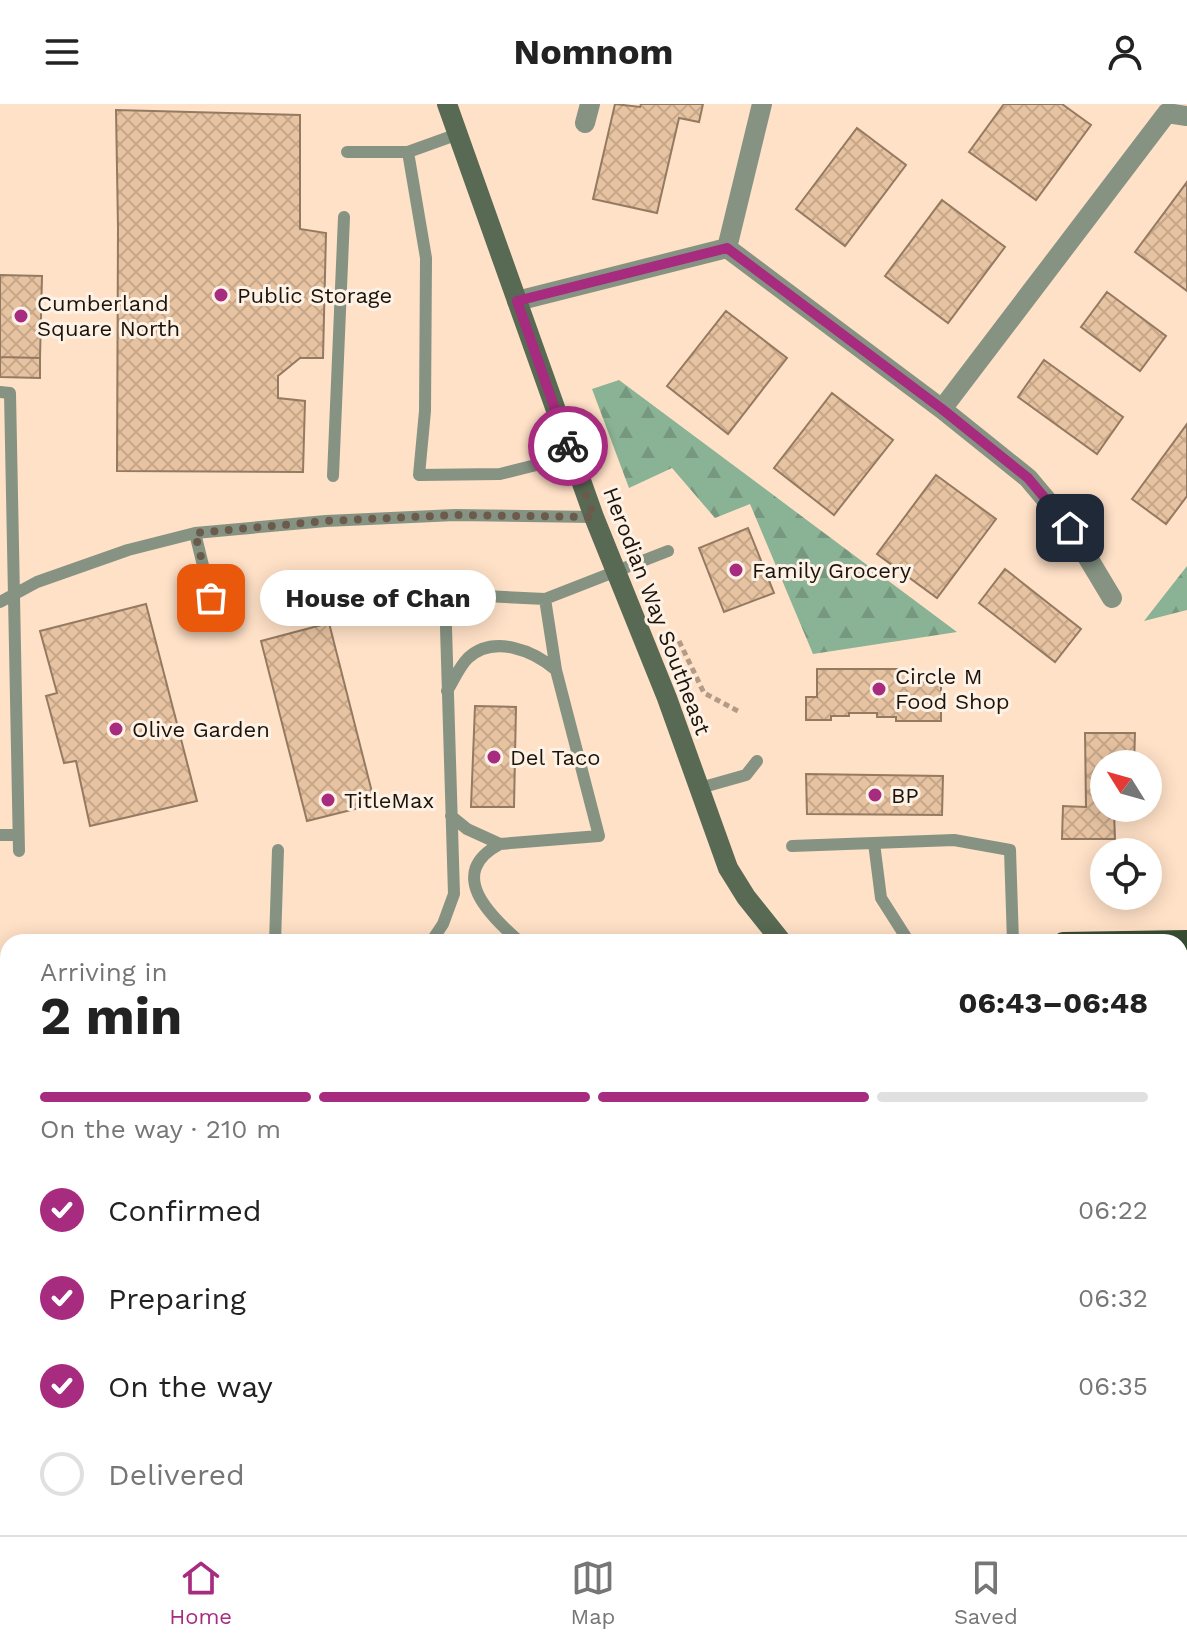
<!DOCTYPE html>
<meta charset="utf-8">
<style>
body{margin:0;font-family:"Work Sans",sans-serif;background:#f6f6f6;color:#222;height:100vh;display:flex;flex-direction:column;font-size:30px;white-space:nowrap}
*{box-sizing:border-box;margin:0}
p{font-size:26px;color:#767676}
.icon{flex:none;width:44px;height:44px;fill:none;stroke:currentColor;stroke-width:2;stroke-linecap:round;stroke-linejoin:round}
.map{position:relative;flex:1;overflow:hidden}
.panel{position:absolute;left:0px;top:830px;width:1188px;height:602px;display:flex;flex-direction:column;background:#fff;border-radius:24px 24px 0 0;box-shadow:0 4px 20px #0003}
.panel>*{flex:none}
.needle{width:52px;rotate:307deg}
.buttons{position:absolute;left:1090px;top:646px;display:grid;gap:16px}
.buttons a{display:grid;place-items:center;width:72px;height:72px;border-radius:50%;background:#fff;box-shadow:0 4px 20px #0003;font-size:40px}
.pin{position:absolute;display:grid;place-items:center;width:68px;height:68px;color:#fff;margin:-34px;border-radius:16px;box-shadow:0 4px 12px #0006}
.courier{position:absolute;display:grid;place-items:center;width:80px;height:80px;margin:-40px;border:6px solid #a72b7e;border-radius:50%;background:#fff;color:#222;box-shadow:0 2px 10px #0007}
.bubble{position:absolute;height:56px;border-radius:28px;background:#fff;box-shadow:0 4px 20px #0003;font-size:26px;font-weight:700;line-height:56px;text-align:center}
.overview em{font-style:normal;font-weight:700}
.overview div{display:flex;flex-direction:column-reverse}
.overview{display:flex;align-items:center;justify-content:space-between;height:136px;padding:0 40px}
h1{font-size:52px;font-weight:700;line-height:60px}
.bar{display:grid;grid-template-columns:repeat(4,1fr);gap:12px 8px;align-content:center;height:96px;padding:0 40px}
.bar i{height:10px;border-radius:6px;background:#e0e0e0}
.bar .on{background:#a72b7e}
.bar p{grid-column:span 4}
ol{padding:0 40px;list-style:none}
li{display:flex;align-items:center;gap:24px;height:88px}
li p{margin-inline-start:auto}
li .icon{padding:8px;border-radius:50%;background:#a72b7e;color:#fff;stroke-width:4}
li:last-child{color:#767676}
li i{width:44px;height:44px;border:4px solid #e0e0e0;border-radius:50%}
header{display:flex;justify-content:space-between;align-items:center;height:104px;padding:0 40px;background:#fff;font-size:36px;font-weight:700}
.dock{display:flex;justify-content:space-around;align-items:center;height:112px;border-top:2px solid #e0e0e0;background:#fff;font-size:22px;color:#767676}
.dock a{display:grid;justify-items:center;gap:4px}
.dock .on{color:#a72b7e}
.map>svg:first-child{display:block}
.forest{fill:url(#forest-firs)}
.building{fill:url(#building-cross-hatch);stroke:#957a62;stroke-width:2}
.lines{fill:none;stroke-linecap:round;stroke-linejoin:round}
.path{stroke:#b29c87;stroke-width:5;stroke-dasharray:6 4;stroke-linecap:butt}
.lane{stroke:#869383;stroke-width:12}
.street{stroke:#869383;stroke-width:20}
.secondary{stroke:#586a53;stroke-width:20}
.primary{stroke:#384e33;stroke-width:20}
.done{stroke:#6b5b4c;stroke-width:8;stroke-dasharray:0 14.4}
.route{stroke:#a72b7e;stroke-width:10}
.poi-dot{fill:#a72b7e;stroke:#fef2e7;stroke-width:3}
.labels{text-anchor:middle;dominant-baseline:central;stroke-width:6;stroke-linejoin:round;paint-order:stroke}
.poi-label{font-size:22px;fill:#1c1309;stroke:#fef2e7;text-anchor:start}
.street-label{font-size:22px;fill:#1c1309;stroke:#fef2e7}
</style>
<header><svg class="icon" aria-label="menu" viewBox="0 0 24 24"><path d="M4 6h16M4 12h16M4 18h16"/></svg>Nomnom<svg class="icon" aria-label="person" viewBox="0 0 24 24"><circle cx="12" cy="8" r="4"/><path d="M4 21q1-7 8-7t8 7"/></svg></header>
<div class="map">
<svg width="1187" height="1431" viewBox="0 0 1187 1431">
<defs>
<pattern id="forest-firs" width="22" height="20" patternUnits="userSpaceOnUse" patternTransform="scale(2)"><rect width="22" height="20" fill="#8ab294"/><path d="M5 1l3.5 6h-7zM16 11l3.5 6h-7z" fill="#76987e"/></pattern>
<pattern id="building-cross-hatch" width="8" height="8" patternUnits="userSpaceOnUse" patternTransform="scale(2)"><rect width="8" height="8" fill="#e8c3a1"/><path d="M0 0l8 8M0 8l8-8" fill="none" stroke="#c6a789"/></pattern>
</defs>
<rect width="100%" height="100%" fill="#ffe1c7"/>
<path class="forest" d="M619 276 957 528 813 550 750 400 715 414 672 364 629 384 592 285Z
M1187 462V506L1144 517Z"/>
<path class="building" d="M615 0 640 3 641 0H703L699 18 679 14 657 109 593 95Z
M1004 0H1062L1091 21 1036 96 969 48Z
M116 6 300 11V125L326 129 323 254H300L278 272V294L305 297 303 368 117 367 118 124Z
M857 24 906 61 845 142 796 105Z
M1187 78V187L1135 148Z
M942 96 1005 143 948 219 885 172Z
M0 171 42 172 40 254 0 253Z
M1107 188 1166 232 1140 267 1081 223Z
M726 207 787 254 728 330 667 282Z
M0 253 40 254V274L0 273Z
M1044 256 1123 313 1097 350 1018 293Z
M832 289 893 336 834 411 774 364Z
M1187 320V392L1166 420 1132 395Z
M936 371 996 415 937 494 877 450Z
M748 424 774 489 724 508 699 444Z
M1005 465 1081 525 1055 558 979 499Z
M146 500 197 697 90 722 76 657 64 659 46 592 57 589 40 527Z
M329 519 375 700 307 717 261 537Z
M817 565H910V578H941V617H896V613H877V609H849V612H831V616H806V593H817Z
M475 602 516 603 514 703H471Z
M1085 629H1135L1134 660H1104V704H1119L1114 708 1115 735H1062L1063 702 1086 703Z
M806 670 943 672 942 711 807 710Z
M0 1278H8V1424H326V1431H0Z"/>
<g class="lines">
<path class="path" d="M679 537 704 589 738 607"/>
<path class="lane" d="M347 48H408L458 30
M408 48 426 154 425 307 419 371 500 370 572 352
M0 288 10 289 19 747
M333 372 344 113
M195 429 211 494
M0 498 37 478 128 446 195 429 326 417 455 411 594 413
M447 587C454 576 459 563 468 554 494 530 534 547 556 566
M700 684 746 671 757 657
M451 712 467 725 500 740
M0 731H18
M874 739 881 794 909 838
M792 742 954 736 1010 746 1013 838
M275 838 278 746
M431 838 443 820 454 790 445 490 545 495 668 447
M520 838C490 812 445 769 500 740L599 732 556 566 545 495
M0 992H8
M1180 1215 1187 1219
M0 1246H8
M734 1424 738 1431
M391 1431 396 1424"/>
<path class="street" d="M1167 9 1187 12
M585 19 590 0
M727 144 942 305 1028 374 1070 424 1112 494
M727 144 762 0
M517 197 727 144
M942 305 1167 9
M1180 1112 1187 1116"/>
<path class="secondary" d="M447 0 594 413 667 594 728 764 746 793 782 838"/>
<path class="primary" d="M1063 838 1187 836
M0 876H8
M1180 897H1187"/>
</g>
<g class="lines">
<path class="done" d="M211 494 195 429 326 417 455 411 594 413 568 342"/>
<path class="route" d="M568 342 517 197 727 144 942 305 1028 374 1070 424"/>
</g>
<g class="poi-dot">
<circle cx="221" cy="191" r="8"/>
<circle cx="21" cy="212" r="8"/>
<circle cx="736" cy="466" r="8"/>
<circle cx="879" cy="585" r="8"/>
<circle cx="116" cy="625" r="8"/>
<circle cx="494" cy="653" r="8"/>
<circle cx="875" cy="691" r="8"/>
<circle cx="328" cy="696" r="8"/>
</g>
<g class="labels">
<g class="poi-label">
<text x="237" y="191">Public Storage</text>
<text x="37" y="199">Cumberland<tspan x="37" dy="25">Square North</tspan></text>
<text x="752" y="466">Family Grocery</text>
<text x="895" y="572">Circle M<tspan x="895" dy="25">Food Shop</tspan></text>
<text x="132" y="625">Olive Garden</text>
<text x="510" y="653">Del Taco</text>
<text x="891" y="691">BP</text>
<text x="344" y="696">TitleMax</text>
</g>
<g class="street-label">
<text transform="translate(657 507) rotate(69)">Herodian Way Southeast</text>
</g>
</g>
</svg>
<div class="buttons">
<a><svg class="needle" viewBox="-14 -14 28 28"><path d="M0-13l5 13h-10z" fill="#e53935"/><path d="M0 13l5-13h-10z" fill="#767676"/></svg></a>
<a><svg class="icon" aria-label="locate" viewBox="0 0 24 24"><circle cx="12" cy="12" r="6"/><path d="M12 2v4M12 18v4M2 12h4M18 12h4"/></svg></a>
</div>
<div class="pin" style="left:211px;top:494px;background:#ea580c"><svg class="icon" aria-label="bag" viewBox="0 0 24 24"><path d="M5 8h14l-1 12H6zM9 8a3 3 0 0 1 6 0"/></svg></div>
<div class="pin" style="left:1070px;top:424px;background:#1f2937"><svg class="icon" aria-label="home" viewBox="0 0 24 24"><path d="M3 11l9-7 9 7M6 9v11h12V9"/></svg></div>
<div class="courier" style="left:568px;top:342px"><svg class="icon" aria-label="bike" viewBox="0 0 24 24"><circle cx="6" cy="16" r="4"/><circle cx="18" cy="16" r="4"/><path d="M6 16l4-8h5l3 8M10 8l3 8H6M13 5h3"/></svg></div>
<div class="bubble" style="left:260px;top:466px;width:236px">House of Chan</div>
<section class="panel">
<div class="overview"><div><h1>2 min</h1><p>Arriving in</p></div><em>06:43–06:48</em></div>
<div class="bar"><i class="on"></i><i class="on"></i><i class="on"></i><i></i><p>On the way · 210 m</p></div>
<ol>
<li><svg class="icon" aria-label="check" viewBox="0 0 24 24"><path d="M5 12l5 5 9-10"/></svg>Confirmed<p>06:22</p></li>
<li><svg class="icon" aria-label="check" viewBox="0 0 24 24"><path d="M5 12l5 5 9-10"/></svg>Preparing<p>06:32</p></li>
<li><svg class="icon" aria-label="check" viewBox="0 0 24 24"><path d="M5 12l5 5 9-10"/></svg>On the way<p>06:35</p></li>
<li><i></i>Delivered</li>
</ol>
</section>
</div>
<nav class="dock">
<a class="on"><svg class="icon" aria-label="home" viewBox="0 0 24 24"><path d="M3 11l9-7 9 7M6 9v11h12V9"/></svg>Home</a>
<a><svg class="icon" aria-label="map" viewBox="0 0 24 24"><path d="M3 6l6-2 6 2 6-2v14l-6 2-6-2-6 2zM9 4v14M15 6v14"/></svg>Map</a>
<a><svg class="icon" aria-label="saved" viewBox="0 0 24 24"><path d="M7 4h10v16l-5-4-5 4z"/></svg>Saved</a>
</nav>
